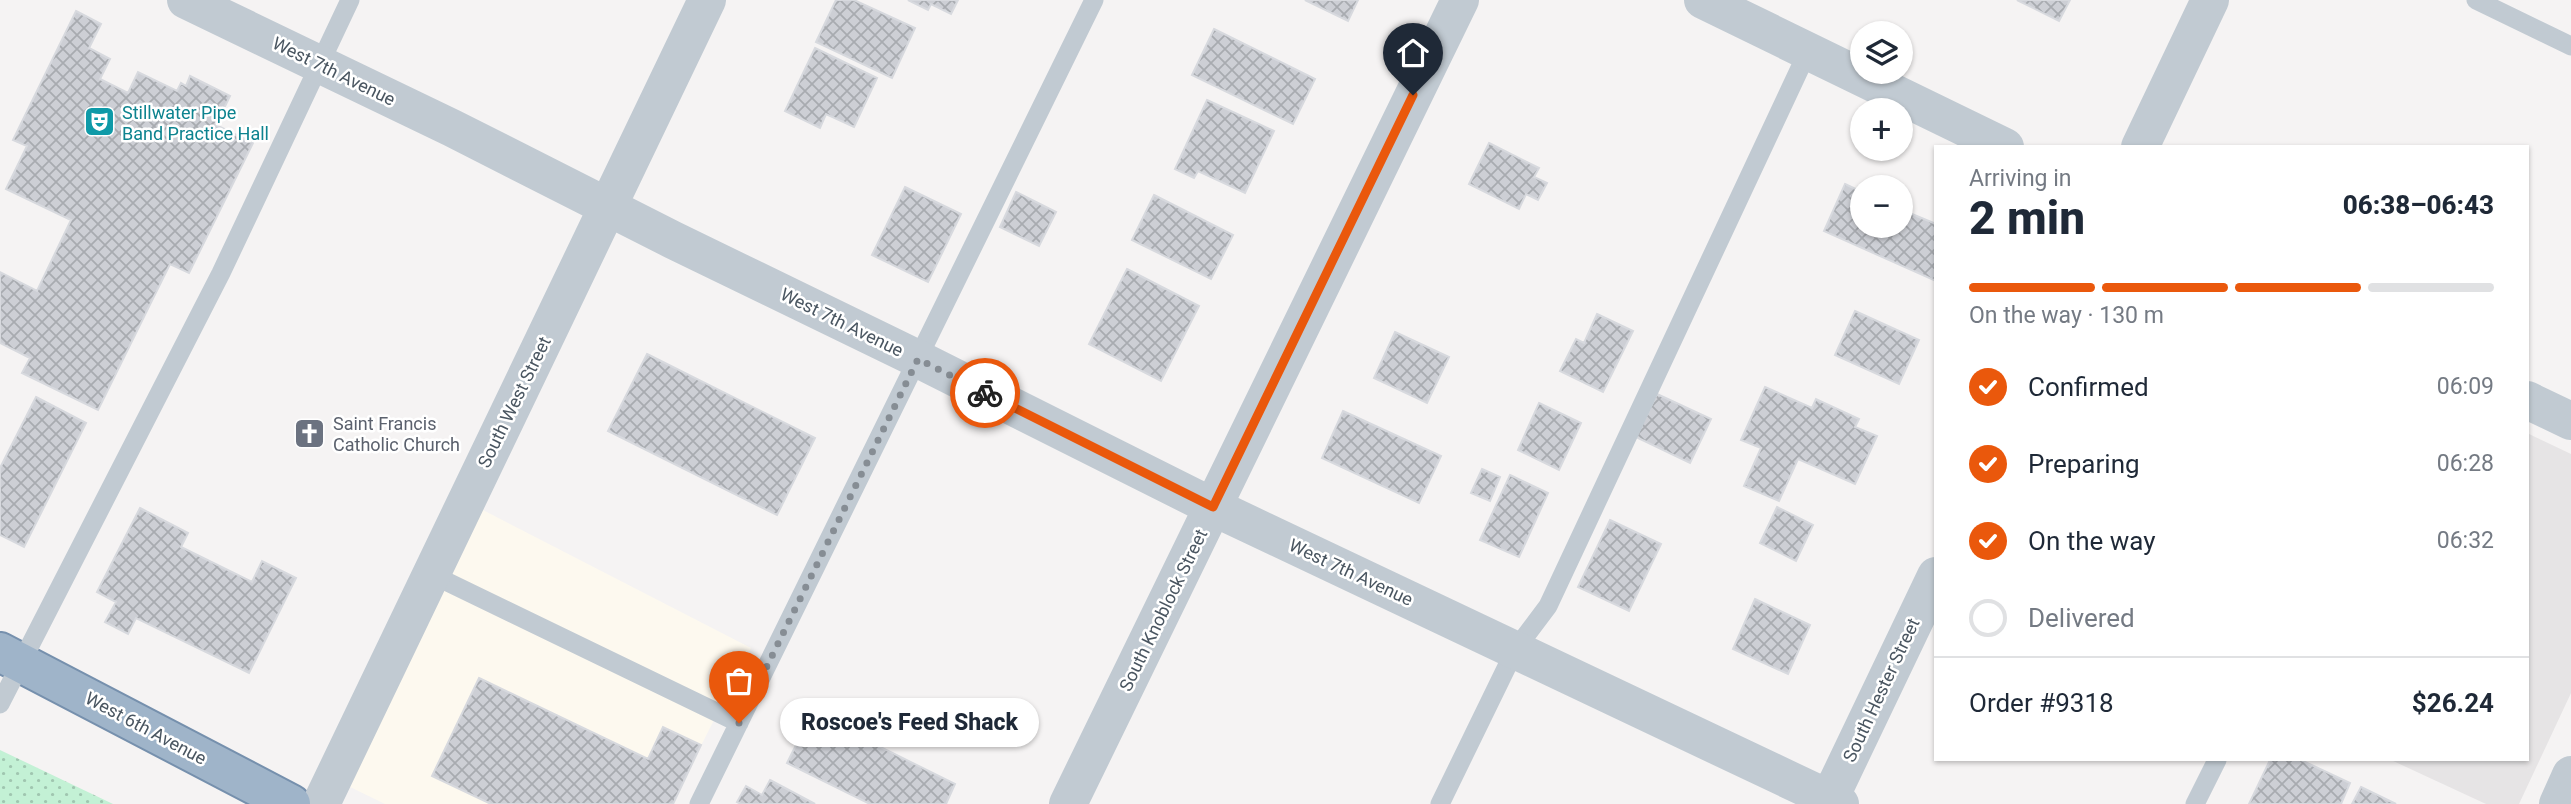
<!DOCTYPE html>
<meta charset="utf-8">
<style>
body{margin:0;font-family:Roboto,sans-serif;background:#f6f6f7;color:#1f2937;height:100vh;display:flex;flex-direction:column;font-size:26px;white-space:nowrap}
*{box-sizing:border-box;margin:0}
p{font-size:23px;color:#747a83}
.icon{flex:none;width:38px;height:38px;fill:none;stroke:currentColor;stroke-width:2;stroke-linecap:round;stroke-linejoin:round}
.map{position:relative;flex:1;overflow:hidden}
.side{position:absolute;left:1934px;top:145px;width:595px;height:616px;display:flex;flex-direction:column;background:#fff;border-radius:0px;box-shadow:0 2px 5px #0004}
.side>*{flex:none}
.fabs{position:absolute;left:1850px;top:21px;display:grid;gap:14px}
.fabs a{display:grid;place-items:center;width:63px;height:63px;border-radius:50%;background:#fff;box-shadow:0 2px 5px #0004;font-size:35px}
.pin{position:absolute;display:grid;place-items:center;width:60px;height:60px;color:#fff;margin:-72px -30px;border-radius:50% 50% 50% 0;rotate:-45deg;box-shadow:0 0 7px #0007}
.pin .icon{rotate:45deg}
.courier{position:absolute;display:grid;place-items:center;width:70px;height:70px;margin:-35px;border:5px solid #ea580c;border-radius:50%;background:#fff;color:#222;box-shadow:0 2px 9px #0007}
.bubble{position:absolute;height:49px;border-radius:24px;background:#fff;box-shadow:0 2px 5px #0004;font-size:23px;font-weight:800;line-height:49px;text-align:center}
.headline em{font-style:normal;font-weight:800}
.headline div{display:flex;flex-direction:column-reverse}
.headline{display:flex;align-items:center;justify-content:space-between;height:119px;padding:0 35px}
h1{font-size:46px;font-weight:800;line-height:52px}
.bar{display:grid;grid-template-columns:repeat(4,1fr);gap:10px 7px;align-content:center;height:84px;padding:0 35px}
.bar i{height:9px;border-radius:5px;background:#e0e1e3}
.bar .selected{background:#ea580c}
.bar p{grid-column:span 4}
.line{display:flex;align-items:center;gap:18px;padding:0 35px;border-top:2px solid #e0e1e3}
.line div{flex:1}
ol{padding:0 35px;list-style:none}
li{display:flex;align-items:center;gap:21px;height:77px}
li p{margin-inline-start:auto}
li .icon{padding:7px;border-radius:50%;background:#ea580c;color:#fff;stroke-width:4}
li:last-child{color:#747a83}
li i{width:38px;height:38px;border:4px solid #e0e1e3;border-radius:50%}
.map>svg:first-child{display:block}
.commercial{fill:#fdf9ef}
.education{fill:#e6e4e5}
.grass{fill:url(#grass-dots)}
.building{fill:url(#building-cross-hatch);stroke:#d7d9de;stroke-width:2}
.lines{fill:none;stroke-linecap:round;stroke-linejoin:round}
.trunk-casing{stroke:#7690ad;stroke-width:42}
.service{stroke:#c1cad2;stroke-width:19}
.minor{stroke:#c1cad2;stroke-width:38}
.trunk{stroke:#9fb4c9;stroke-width:38}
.done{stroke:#868d94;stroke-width:7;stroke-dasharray:0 12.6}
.route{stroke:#ea580c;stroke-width:9}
.labels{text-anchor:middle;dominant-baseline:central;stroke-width:5;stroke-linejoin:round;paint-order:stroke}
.street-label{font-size:18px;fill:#4a5661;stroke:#fff}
.culture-label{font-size:18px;fill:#0d838f;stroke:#fff;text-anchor:start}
.worship-label{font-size:18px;fill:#5b616d;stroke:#fff;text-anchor:start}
</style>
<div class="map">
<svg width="2571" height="804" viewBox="0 0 2571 804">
<defs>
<pattern id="grass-dots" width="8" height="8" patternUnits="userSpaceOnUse" patternTransform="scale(1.75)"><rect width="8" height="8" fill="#c3f1d5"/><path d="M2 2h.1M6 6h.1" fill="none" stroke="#a0c6b0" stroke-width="1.8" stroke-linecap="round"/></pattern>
<pattern id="building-cross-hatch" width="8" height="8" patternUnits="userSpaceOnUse" patternTransform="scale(1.75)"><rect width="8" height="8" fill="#cdcfd5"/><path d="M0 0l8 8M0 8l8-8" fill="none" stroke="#a8abb0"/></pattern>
</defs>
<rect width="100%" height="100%" fill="#f5f3f3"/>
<path class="commercial" d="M481 509 751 648 671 804H385L346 785Z"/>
<path class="education" d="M2527 433 2571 454V693L2519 804H2486L2391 760H2527Z"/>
<path class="grass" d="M0 750 113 804H0Z"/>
<path class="building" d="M836 0H854L915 28 892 78 816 42Z
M908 0H958L951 14 931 4 928 10Z
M1305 0H1358L1348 21Z
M2017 0H2070L2059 21Z
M76 11 101 24 89 48 110 59 100 79 128 93 138 72 177 91 181 83 186 86 190 76 230 96 216 125 253 143 189 273 170 264 98 410 22 373 30 358 0 343V272L37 291 71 220 6 189 27 146 13 140Z
M1214 29 1315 79 1293 124 1192 75Z
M815 48 877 78 854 127 826 114 820 128 785 111Z
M1207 100 1274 131 1245 193 1198 171 1194 178 1175 169Z
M1489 143 1539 168 1534 177 1547 183 1538 200 1526 194 1519 209 1469 184Z
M1845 184 1862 192V226H1900V209L1936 224V281L1824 231Z
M905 187 961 214 928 282 872 255Z
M1016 192 1056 212 1039 246 1000 227Z
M1154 195 1233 235 1211 279 1132 240Z
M1127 269 1199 306 1161 381 1089 344Z
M1855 311 1919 340 1899 384 1835 355Z
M1597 314 1633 331 1603 392 1560 371 1576 339 1584 343Z
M1395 332 1449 357 1427 403 1374 378Z
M647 354 815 438 777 515 608 431Z
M1765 387 1812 408 1816 399 1859 419 1855 427 1877 436 1855 484 1798 459 1779 501 1744 486 1761 448 1741 440Z
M1657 394 1711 419 1690 463 1636 437Z
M36 397 86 423 24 547 0 535V468Z
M1539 403 1581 423 1559 470 1518 450Z
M1343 411 1441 456 1419 503 1322 458Z
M1482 469 1500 477 1490 501 1471 493Z
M1510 475 1548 493 1519 557 1480 540Z
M1777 507 1813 525 1796 561 1760 543Z
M140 508 188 533 181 547 252 582 262 561 296 578 249 673 136 618 128 634 105 622 116 602 97 592Z
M1610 520 1661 544 1629 611 1578 587Z
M1755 599 1810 625 1788 674 1733 649Z
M479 678 648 759 663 727 701 745 673 804H491L432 776Z
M812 713 955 784 946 804H870L787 763Z
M2270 760H2301L2350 783 2341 804H2249Z
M770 780 815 804H741L737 802 746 786 762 795Z
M2361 787 2396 804H2352Z"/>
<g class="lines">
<defs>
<path id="trunk" d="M0 652 291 804"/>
</defs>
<use href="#trunk" class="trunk-casing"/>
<path class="service" d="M2476 0 2571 46
M431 574 739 723
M0 704 221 273 350 0
M699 804 1094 0
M1440 804 1515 650 1548 606 1808 51
M2195 804 2217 760"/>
<path class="minor" d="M186 0 452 128 673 240 918 359 1213 507 1840 804
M1703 0 2005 147
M2140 147 2210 0
M2527 400 2571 421
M321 804 707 0
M1068 804 1460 0
M1827 804 1936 576
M2558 804 2571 775"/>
<use href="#trunk" class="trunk"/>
</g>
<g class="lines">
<path class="done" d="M739 723 918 359 985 393"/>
<path class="route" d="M985 393 1213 507 1413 95"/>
</g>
<defs>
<symbol id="theatre-square" viewBox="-11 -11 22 22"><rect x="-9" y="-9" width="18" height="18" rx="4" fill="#0f9aa8" stroke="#fff"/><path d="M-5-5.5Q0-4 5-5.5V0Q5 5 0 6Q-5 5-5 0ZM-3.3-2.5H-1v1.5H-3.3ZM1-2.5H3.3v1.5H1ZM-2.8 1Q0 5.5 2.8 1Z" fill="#fff"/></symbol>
<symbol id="church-square" viewBox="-11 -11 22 22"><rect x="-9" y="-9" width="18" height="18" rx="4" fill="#6b7280" stroke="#fff"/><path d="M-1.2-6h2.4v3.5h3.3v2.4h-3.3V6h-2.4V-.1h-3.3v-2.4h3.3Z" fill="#fff"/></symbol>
</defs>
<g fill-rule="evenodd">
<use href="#theatre-square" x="82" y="104" width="35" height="35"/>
<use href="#church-square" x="292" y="416" width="35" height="35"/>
</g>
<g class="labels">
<g class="street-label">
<text transform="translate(334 71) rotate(26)">West 7th Avenue</text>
<text transform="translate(842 322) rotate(26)">West 7th Avenue</text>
<text transform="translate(514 402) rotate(-64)">South West Street</text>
<text transform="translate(1351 572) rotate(25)">West 7th Avenue</text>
<text transform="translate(1163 610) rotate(-64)">South Knoblock Street</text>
<text transform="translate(1881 690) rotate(-65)">South Hester Street</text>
<text transform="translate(146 728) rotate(28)">West 6th Avenue</text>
</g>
<g class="culture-label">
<text x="122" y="112">Stillwater Pipe<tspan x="122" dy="21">Band Practice Hall</tspan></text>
</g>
<g class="worship-label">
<text x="333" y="423">Saint Francis<tspan x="333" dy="21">Catholic Church</tspan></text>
</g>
</g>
</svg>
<div class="fabs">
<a><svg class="icon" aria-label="layers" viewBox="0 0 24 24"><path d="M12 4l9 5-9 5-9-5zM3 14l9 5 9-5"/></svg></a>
<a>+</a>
<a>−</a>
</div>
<div class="pin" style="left:739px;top:723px;background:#ea580c"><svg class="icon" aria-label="bag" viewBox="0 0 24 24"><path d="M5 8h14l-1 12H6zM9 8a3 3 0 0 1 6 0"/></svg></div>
<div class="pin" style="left:1413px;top:95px;background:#1f2937"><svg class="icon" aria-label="home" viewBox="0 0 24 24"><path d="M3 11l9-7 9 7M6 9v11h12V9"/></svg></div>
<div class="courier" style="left:985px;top:393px"><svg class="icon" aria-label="bike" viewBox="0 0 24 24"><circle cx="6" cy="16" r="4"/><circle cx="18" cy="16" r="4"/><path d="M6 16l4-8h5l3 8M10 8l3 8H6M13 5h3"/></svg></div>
<div class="bubble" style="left:780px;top:698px;width:259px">Roscoe's Feed Shack</div>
<section class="side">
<div class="headline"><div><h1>2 min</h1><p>Arriving in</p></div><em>06:38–06:43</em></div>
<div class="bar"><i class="selected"></i><i class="selected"></i><i class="selected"></i><i></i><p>On the way · 130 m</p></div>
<ol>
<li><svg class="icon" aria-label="check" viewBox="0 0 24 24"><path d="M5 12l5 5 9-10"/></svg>Confirmed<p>06:09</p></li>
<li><svg class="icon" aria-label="check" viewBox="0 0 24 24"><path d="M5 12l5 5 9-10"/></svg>Preparing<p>06:28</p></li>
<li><svg class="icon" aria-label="check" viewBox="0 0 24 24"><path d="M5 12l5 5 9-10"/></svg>On the way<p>06:32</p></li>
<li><i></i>Delivered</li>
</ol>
<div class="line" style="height:91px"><div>Order #9318</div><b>$26.24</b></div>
</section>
</div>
